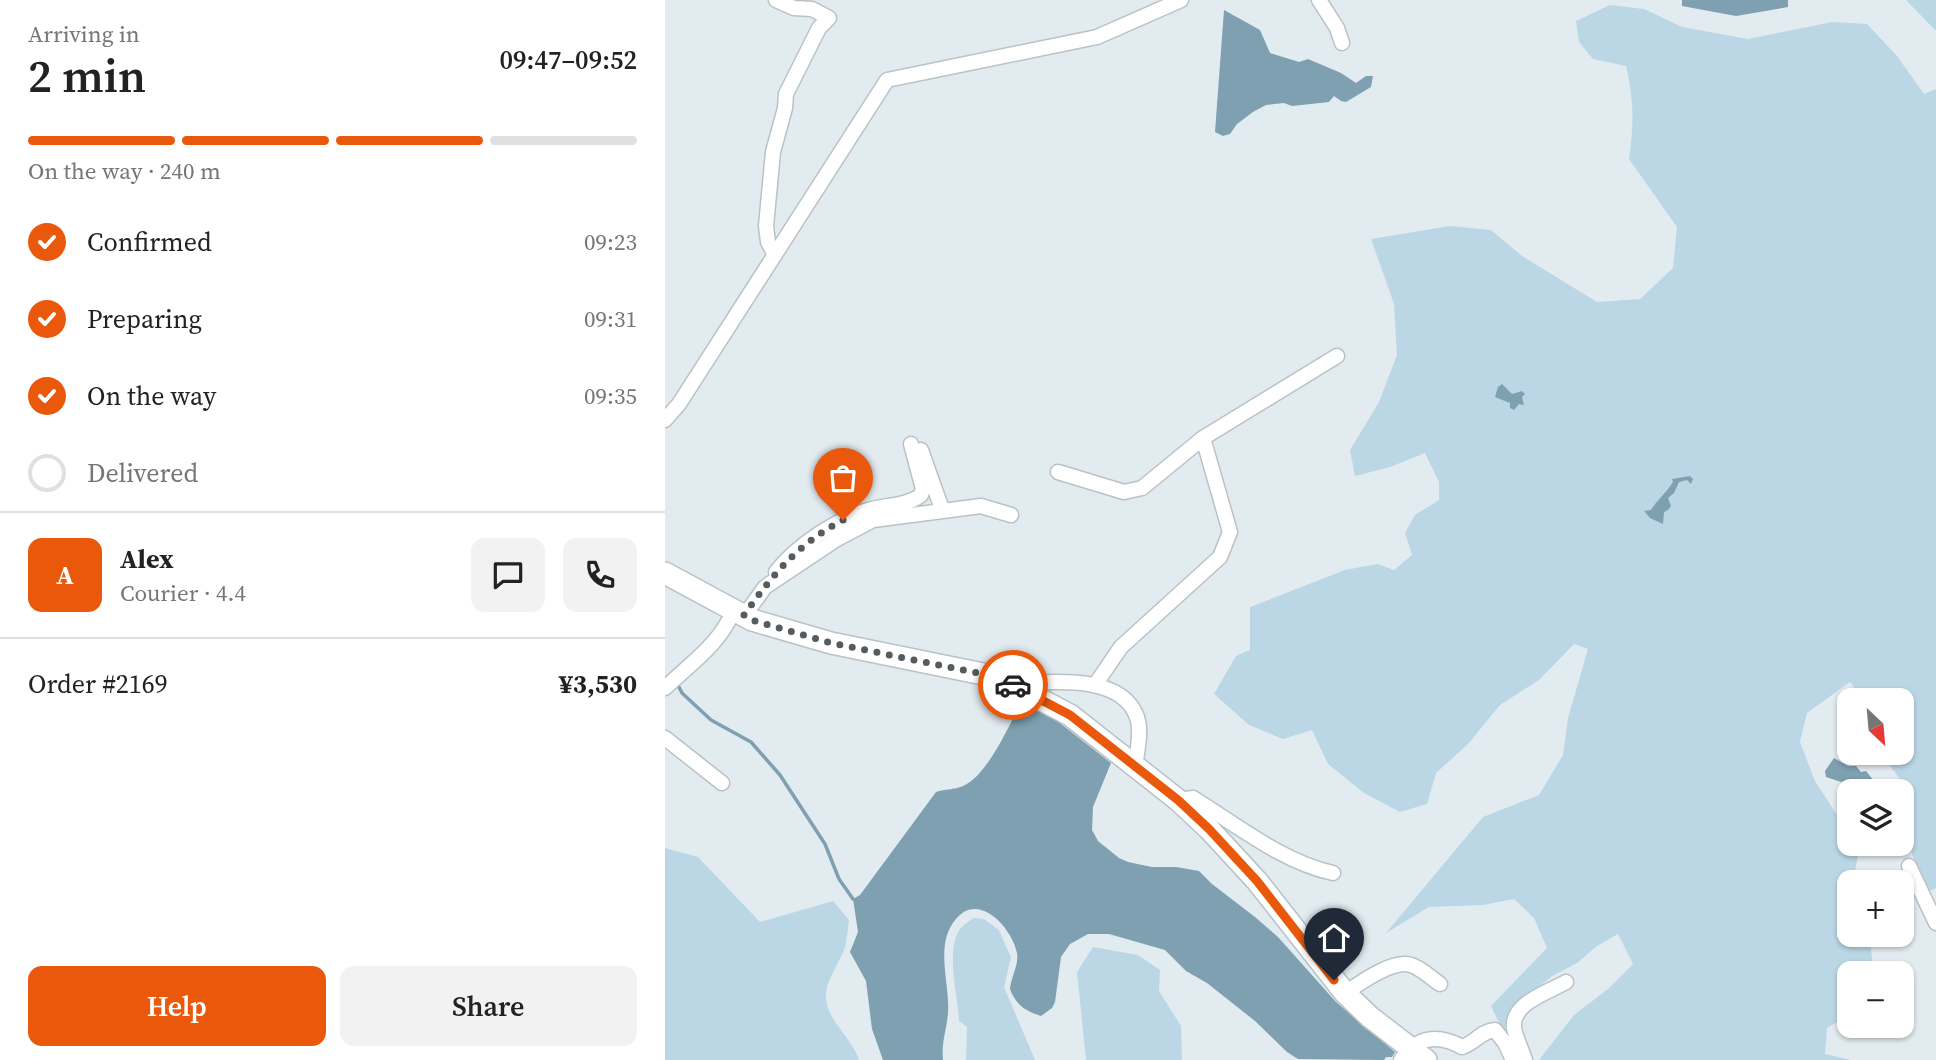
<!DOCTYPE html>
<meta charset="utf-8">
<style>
body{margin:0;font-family:"Source Serif 4",serif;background:#f2f2f2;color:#222;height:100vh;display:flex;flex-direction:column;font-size:26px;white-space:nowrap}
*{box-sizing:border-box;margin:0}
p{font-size:23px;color:#767676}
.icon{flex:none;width:38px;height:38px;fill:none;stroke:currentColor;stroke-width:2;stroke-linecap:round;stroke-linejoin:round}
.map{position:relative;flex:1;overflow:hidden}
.details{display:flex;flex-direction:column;background:#fff;width:665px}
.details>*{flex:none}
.needle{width:46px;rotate:154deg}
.fabs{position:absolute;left:1172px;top:688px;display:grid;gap:14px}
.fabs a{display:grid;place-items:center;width:77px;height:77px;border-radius:14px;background:#fff;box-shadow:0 2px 5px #0004;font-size:35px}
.pin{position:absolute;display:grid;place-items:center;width:60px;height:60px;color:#fff;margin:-72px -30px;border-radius:50% 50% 50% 0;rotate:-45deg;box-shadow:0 0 7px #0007}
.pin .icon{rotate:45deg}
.courier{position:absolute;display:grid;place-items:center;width:70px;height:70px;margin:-35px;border:5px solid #ea580c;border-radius:50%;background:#fff;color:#222;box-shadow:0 2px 9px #0007}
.summary em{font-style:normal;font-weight:600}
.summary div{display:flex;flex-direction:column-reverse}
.summary{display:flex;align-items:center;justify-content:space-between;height:119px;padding:0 28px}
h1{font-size:46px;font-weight:600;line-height:52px}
.bar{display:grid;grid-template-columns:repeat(4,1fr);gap:10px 7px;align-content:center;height:84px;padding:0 28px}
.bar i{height:9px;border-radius:5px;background:#e0e0e0}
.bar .selected{background:#ea580c}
.bar p{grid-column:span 4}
.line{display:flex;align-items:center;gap:18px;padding:0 28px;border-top:2px solid #e0e0e0}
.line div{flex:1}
.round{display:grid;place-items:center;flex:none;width:74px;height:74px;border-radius:14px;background:#f2f2f2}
ol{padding:0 28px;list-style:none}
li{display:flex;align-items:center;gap:21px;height:77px}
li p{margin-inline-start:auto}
li .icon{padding:7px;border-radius:50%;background:#ea580c;color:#fff;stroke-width:4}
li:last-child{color:#767676}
li i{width:38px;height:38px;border:4px solid #e0e0e0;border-radius:50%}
.button{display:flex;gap:14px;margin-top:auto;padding:14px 28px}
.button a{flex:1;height:80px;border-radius:14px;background:#ea580c;color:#fff;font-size:28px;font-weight:600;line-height:80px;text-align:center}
.button a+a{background:#f2f2f2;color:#222}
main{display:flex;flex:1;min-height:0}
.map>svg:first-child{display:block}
.green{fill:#bbd7e5}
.water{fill:#7ea0b0}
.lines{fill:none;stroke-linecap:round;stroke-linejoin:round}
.stream{stroke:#7ea0b0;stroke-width:3.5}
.minor-casing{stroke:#b9c2c7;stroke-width:17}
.primary-casing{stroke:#b9c2c7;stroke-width:24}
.minor{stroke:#fff;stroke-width:14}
.primary{stroke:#fff;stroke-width:21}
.done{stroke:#565b5e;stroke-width:7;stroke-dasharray:0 12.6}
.route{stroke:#ea580c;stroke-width:9}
</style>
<main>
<section class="details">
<div class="summary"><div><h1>2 min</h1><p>Arriving in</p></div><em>09:47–09:52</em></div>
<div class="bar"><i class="selected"></i><i class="selected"></i><i class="selected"></i><i></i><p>On the way · 240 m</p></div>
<ol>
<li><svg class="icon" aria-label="check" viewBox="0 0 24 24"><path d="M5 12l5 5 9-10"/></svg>Confirmed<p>09:23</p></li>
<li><svg class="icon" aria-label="check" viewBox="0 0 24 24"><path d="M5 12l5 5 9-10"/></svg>Preparing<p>09:31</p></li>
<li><svg class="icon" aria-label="check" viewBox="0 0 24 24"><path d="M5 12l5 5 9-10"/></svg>On the way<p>09:35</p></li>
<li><i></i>Delivered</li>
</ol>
<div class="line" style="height:126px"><b class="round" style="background:#ea580c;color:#fff">A</b><div><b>Alex</b><p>Courier · 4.4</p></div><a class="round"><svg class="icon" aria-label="chat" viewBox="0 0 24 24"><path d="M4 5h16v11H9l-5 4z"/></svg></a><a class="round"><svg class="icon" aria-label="phone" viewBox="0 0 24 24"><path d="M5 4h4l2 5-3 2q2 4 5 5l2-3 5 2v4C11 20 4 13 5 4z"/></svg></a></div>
<div class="line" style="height:91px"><div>Order #2169</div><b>¥3,530</b></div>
<div class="button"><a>Help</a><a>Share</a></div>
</section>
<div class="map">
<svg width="1271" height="1060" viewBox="0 0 1271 1060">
<rect width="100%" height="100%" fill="#e2ebf0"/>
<path class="green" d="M1241 0H1271V31Z
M945 5 979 9 1017 27 1083 39 1167 22 1202 24 1232 56 1259 94 1271 89V888L1261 892 1243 843 1248 796 1215 753 1237 752V700H1199L1185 682 1142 713 1135 742 1150 781 1185 835V844H1190L1194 850 1188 882H1185V934L1205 935 1208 973H1185V1014L1162 1028 1160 1054 1186 1060H874L909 1015 943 989 968 964 953 934 932 946 912 963 887 976 845 1010 839 1033 826 1006 882 948 869 918 849 899 818 905 764 907 721 933 818 817 874 795 898 755 903 718 923 649 909 644 874 680 835 705 803 744 771 773 762 804 735 812 699 793 663 764 647 730 618 739 584 725 549 694 571 656 585 650V607L680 570 712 564 729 570 747 555 740 533 750 515 774 500V482L760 453 725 467 690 476 685 450 714 402 732 355 729 304 706 239 785 226 826 230 857 256 932 302 975 299 1008 268 1012 227 964 159C969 125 969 100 961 66L928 59 914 42 911 21Z
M0 848 33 857 95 922 168 901 184 920C183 929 182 938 180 947 175 963 160 980 161 998 163 1023 187 1037 194 1060H0Z
M308 918 319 919 334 930 339 942 346 957 339 987 370 1060H301L302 1027 294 1021C293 996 280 951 295 929 298 925 304 921 308 918Z
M428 947 473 955 495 970 494 991 516 1026 517 1060H421L412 972Z"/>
<path class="water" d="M1017 0H1123V7L1071 16 1017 6Z
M559 10 595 30 605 53 634 62 643 59 676 73 691 83 701 76H708L706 87 681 102 676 101 669 96 664 102 627 106 619 103 601 105 588 112 572 124 565 134 558 136 550 132Z
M837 384 847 394 857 391 860 394 857 397 859 405 854 404 849 410 845 408V403L830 397 833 387Z
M1025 476 1028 479 1026 484 1022 480 1014 482 1009 493 1003 498 1006 506 1003 510 999 512 998 524 985 518 979 511 986 510C992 500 1002 492 1008 482L1007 479Z
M357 701 391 720 446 763 428 807 427 830 433 841 454 858 463 862 487 867H511L534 871 547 884 590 917 613 937 671 1002 730 1052 727 1057H721L719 1060 633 1059 622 1052 590 1021 542 983 521 971 500 950 444 934H423L405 944 396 957 390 1002 387 1008 376 1016C360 1011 351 1005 345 989 346 977 354 965 352 953 347 928 314 891 291 919 269 944 285 983 283 1012 282 1029 276 1043 278 1060H218L207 1029 201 981 185 952 193 932 188 899 195 895 271 792C280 789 289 790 298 786 323 775 344 725 357 701Z
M1169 758 1183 766H1191L1196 772 1201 771 1213 786 1212 791H1185L1176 782 1161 777 1160 771Z"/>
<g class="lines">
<path class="stream" d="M12 683 17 693 46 720 86 742 115 775 160 844 174 879 188 899"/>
<defs>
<path id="minor" d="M654 0 672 28 677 43
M110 255 103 242 101 226 108 152 120 108 121 94 154 28 164 18 147 9 129 8 111 0
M0 420 14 404 222 80 432 37 516 0
M256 450 277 509
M393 472 459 492 477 488 538 438 672 356
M111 572C131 546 172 519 203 510 220 505 242 506 256 495L258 489 246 444
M79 616 100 587 172 539 208 520 316 506 346 515
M347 684C384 682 456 673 472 717 477 732 472 751 470 767
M430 685 456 647 555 557 565 532 538 438
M0 688C26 663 54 645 69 610
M0 738 57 783
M513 800 528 798C570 824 619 863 668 873
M1244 866 1271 923
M680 993C695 983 728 959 746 965 756 968 766 978 775 984
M736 1060C752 1036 773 1034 797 1047 810 1043 816 1031 830 1030L840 1043 848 1060
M860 1060C857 1050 851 1039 849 1028 846 1003 884 992 901 982"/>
<path id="primary" d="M0 573 87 620 166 643 318 674 346 684 405 715 513 800 544 829 592 881 680 993 705 1017 761 1060"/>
</defs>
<use href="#minor" class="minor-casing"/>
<use href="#primary" class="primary-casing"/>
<use href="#minor" class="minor"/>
<use href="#primary" class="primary"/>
</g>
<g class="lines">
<path class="done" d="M178 520C132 545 109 573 79 615L87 620 166 643 318 674 348 685"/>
<path class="route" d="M348 685 405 715 513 800 544 829 592 881 669 980"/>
</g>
</svg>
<div class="fabs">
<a><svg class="needle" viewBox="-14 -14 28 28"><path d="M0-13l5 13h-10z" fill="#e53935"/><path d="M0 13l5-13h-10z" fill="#767676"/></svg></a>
<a><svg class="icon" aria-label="layers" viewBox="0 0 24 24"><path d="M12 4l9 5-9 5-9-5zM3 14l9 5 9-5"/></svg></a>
<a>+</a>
<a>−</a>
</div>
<div class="pin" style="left:178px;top:520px;background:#ea580c"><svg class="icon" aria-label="bag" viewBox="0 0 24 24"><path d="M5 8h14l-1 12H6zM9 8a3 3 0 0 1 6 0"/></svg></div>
<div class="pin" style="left:669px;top:980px;background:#1f2937"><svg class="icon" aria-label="home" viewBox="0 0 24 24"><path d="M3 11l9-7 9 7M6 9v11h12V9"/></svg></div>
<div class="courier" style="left:348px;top:685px"><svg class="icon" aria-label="car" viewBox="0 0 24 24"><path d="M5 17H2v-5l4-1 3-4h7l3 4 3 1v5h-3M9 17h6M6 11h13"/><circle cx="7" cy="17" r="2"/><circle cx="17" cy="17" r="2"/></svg></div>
</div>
</main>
